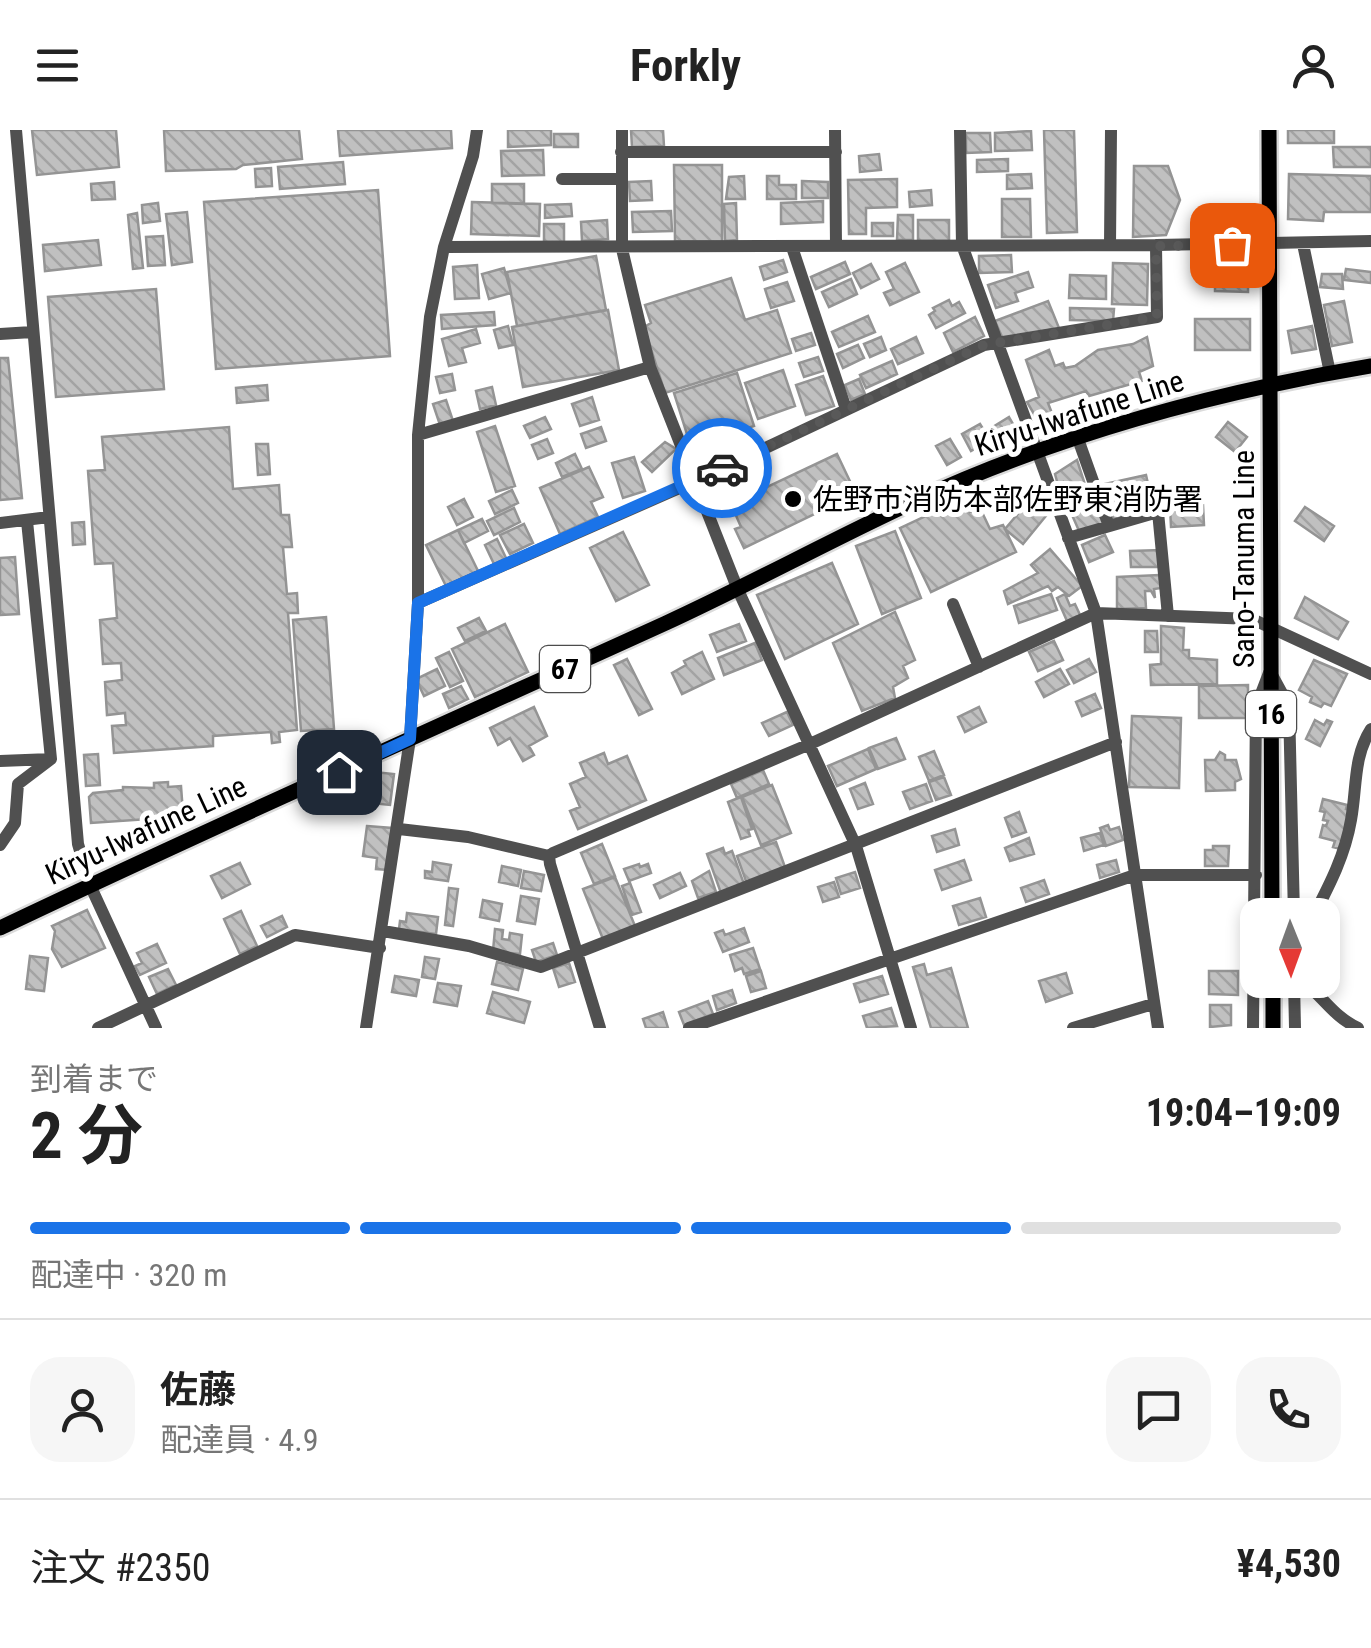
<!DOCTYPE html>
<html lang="ja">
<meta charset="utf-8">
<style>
body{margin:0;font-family:"Roboto Condensed","Noto Sans JP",sans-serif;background:#f6f6f6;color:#222;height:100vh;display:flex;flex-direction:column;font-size:38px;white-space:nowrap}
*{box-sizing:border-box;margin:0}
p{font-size:32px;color:#767676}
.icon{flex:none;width:55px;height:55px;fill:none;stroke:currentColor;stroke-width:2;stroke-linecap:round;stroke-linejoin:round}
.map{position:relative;height:898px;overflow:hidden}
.panel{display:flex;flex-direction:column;background:#fff;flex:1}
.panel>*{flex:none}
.needle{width:65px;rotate:179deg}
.tools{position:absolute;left:1240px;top:768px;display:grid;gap:20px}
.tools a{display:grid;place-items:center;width:100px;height:100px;border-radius:20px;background:#fff;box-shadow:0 5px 15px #0003;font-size:50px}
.pin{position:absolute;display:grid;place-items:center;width:85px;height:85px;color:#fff;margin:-42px;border-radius:20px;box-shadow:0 5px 15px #0006}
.courier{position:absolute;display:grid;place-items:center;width:100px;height:100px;margin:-50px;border:8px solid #1a73e8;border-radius:50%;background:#fff;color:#222;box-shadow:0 2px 12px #0007}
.summary em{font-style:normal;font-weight:700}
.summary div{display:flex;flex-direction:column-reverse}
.summary{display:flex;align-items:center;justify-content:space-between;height:170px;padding:0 30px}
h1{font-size:65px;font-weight:700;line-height:75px}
.bar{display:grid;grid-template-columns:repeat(4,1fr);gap:15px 10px;align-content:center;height:120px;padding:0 30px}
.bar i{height:12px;border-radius:8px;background:#e0e0e0}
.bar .active{background:#1a73e8}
.bar p{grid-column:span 4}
.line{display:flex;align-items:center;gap:25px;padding:0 30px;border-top:2px solid #e0e0e0}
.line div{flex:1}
.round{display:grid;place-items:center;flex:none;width:105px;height:105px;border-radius:30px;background:#f6f6f6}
header{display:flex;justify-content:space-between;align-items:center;height:130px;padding:0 30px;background:#fff;font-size:45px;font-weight:700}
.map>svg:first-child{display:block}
.building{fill:url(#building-back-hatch);stroke:#949494;stroke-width:2.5}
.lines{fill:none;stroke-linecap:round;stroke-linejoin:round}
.major-casing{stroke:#dbdbdb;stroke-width:20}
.minor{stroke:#505050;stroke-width:12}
.major{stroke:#000;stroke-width:15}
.done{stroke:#595959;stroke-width:10;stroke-dasharray:0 18}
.route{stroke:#1a73e8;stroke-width:12}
.poi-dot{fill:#000;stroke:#fff;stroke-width:4}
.labels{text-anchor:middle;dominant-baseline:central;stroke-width:10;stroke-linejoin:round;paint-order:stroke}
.shield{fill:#fff;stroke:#4c4c4c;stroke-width:2.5}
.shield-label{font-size:28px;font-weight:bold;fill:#000}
.street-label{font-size:30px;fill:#000;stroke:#fff}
.poi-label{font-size:30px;fill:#000;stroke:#fff;text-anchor:start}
</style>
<header><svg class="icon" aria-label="menu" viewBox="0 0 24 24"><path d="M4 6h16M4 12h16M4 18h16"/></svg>Forkly<svg class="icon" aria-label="person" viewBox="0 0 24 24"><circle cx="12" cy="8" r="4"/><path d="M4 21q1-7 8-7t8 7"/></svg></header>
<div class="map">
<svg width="1371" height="898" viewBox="0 0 1371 898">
<defs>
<pattern id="building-back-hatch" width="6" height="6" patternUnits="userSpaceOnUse" patternTransform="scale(2.5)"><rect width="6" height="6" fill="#c0c0c0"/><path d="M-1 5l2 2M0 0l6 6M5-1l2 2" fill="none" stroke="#a3a3a3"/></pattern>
</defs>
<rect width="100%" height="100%" fill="#fff"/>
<path class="building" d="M32 0H116L119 37 37 45Z
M164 0H299L302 29 243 35 236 39 166 41Z
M338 0H451L452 18 340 26Z
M508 0H551V15L508 17Z
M631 0H663L664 16 632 17Z
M1044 0H1074L1077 102 1047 103Z
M1288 0H1334V13H1288Z
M1031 1 1032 20 995 21V3Z
M966 3H990L991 22 966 23Z
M554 4H578V17H554Z
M1333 17H1371V37H1334Z
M543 20 544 45 502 46 501 21Z
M879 24 881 40 860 42 859 26Z
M1008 29V41L977 42V30Z
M343 32 345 54 280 59 278 37Z
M674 35H722V112L675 111Z
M1134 36H1168L1180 70 1166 105 1133 107Z
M271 38 272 56 256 57 255 39Z
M1031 44 1032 58 1007 59V45Z
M1289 44 1371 46V82H1324L1323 91 1288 89Z
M744 46 745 69H726L729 47Z
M767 46H779V55H796V69H767Z
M897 49V77L866 78V104H849L848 50Z
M651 51 652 70 630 71 629 52Z
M802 51 828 52V68H802Z
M114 52 115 69 92 70 91 54Z
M492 54H524V74L492 73Z
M378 60 390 226 216 239 204 72Z
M931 60 932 75 910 77 909 62Z
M1002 69H1030L1031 107H1002Z
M823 71V92L781 94V73Z
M472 72 540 74 539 106 471 104Z
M158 73 160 91 143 93 142 75Z
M736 73 737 110 725 111 724 74Z
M571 74 572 86 545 88V75Z
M671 81 672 101 633 102 632 82Z
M187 82 192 132 172 135 166 84Z
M137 83 143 138 133 139 128 85Z
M898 85H913V110H897Z
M607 90 608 109 582 111 581 92Z
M918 90H949V111H918Z
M872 93H893V106H872Z
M544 94H564V112H544Z
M163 106 165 135 148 136 146 107Z
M98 110 101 135 45 141 43 115Z
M1011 125 1012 142 979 143V126Z
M596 126 606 180 517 196 507 142Z
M1215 127 1248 128V162L1215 161Z
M783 130 787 142 764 150 760 137Z
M845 132 850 144 816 159 811 147Z
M905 133 919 162 890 175 884 163 894 159 886 142Z
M1113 133 1148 134 1147 175 1112 174Z
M871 134 879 149 861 158 853 143Z
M477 135 479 168 455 169 453 137Z
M504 138 511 163 489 169 482 144Z
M1346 139 1371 142V153L1344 150Z
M1028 142 1033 157 1015 163 1018 171 996 178 988 155Z
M1322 144H1342L1343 159 1320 157Z
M1070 145 1106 146V169L1069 168Z
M731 148 745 190 777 180 791 223 665 263 644 197 651 193 645 175Z
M851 149 857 164 829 177 822 162Z
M787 152 794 171 771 178 765 159Z
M156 159 164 259 56 267 48 167Z
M949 170 952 176 959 172 965 183 936 198 929 185 935 181 933 178Z
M1048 171 1059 198 1003 209 995 191Z
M1344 171 1352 212 1332 216 1324 175Z
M1070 178 1114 179 1113 191 1070 190Z
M608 180 619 240 523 257 512 197Z
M494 182 495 195 442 199 441 185Z
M868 186 875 202 839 217 832 202Z
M975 187 984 206 953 222 944 203Z
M1195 189H1250V220H1195Z
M508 196 513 215 499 218 494 200Z
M1312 196 1316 219 1292 223 1288 201Z
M476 199 480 213 462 218 466 232 449 236 442 209Z
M811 203 815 215 796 221 792 209Z
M881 207 886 220 870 227 864 214Z
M916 207 923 223 898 234 891 219Z
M1147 207 1153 236 1139 242 1142 251 1089 266 1086 261 1048 273 1055 291 1041 296 1027 272 1039 267 1026 230 1049 220 1055 236 1063 233 1065 238 1075 236 1098 220 1133 214Z
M858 215 864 228 843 238 837 224Z
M818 227 823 241 804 247 799 233Z
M0 228H8L22 368 0 370Z
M892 231 897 244 866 258 860 245Z
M783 240 795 276 758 289 745 253Z
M737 243 754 296 691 317 674 263Z
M452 244 455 260 440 263 436 247Z
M823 246 834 276 806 285 796 255Z
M859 249 865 264 851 270 845 255Z
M267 255 268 270 237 273 236 258Z
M492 257 496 275 480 279 476 261Z
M592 267 599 290 580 296 572 274Z
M446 270 453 291 440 295 433 274Z
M545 287 551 299 530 308 524 296Z
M1009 287 1017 301 995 313 988 300Z
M1228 292 1247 307 1235 322 1216 307Z
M980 294 990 310 971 321 962 304Z
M495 296 515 356 496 362 477 302Z
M229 297 233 359 279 355 281 385H289L292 417H283L287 464 297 463 298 483H288L297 600 279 602 280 612 272 613 271 602 213 606V616L114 623 112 596 126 595 125 583 107 585 105 552 122 550 121 533 103 534 100 490 117 488 113 433 95 434 88 341 105 340 102 307Z
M601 297 606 311 586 318 581 304Z
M547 309 553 323 538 329 532 315Z
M950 309 961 327 947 335 936 316Z
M665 312 676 319 652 342 642 332Z
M256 314H268L270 344 258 345Z
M575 324 582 339 562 347 556 333Z
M837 324 856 364 744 418 735 399 741 397 731 374Z
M634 327 645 361 623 368 612 333Z
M1077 330 1090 370 1072 378 1063 352 1058 355 1055 344Z
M589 337 603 367 591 372 598 387 560 404 540 358Z
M1146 345 1154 380 1113 389 1105 354Z
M1191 355 1195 371 1170 376 1167 360Z
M512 360 518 373 495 384 489 371Z
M1033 366 1050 381 1023 414 1005 399Z
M464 369 473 387 457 395 448 377Z
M962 369 970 382 980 378 990 399 1003 395 1016 422 931 462 900 398Z
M1095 375 1103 393 1080 403 1072 385Z
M1203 375 1204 395 1171 397 1170 377Z
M1305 377 1334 396 1324 411 1295 391Z
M514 378 520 392 494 405 487 391Z
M482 389 488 401 464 413 458 400Z
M84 392 85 414 73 415 72 393Z
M524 394 533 413 510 424 500 405Z
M458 400 478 441 446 456 426 415Z
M895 401 921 468 882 484 856 416Z
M623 402 649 455 616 471 590 418Z
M1105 405 1113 422 1089 432 1082 415Z
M497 409 506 428 494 434 485 415Z
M1050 419 1082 456 1069 466 1058 457 1052 461 1048 456 1008 474 1004 461 1038 443 1031 435Z
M1161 420V437H1131L1130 421Z
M15 427 19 484 0 485V428Z
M832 433 858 494 785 529 757 465Z
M1159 445 1161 458 1154 459 1155 468 1151 461H1145L1146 478 1117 479V447Z
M1051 464 1057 480 1019 493 1014 476Z
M1065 464 1070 476 1075 474 1080 485 1067 491 1057 468Z
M1305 467 1348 492 1338 509 1295 488Z
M895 482 915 530 903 536 908 548 893 557 895 568 862 581 833 513Z
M326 487 334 599 301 601 293 490Z
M479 488 486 501 465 511 458 498Z
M505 494 528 542 475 567 452 519Z
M739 494 746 511 717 522 710 505Z
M1161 496 1184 498 1183 520H1189V528L1217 530V554L1151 555 1150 535 1161 534Z
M1145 501H1157L1158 522H1145Z
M1054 511 1063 530 1038 541 1029 522Z
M755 513 762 530 724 545 718 528Z
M449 522 463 551 450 557 436 528Z
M702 522 714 549 682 564 672 543 686 535 684 531Z
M627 529 652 579 639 585 614 535Z
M1089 529 1096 542 1074 553 1067 540Z
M1314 530 1347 544 1331 576 1324 573 1321 577 1310 572 1312 567 1299 560Z
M437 539 445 556 424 566 416 549Z
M1060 539 1069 554 1044 567 1036 552Z
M1248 555V588H1199V556Z
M461 556 468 569 449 578 443 564Z
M1095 564 1101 578 1082 586 1076 572Z
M534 577 547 606 529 616 534 625 523 631 510 608 498 615 490 598Z
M979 577 986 592 965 602 958 587Z
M787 582 793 595 769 606 762 593Z
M1132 586 1181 588 1179 658 1129 657Z
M1315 590 1324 595 1327 590 1332 592 1320 616 1306 609Z
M896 608 905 629 878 639 869 618Z
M868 619 876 639 837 656 828 636Z
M934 621 944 645 929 651 919 627Z
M1220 622 1225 625V630H1236L1241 649 1235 652V660L1206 661 1205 630H1215Z
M604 623 608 634 627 626 646 670 578 699 570 681 580 677 570 654 586 647 580 633Z
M98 624 100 655 86 656 84 625Z
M763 640 769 654 737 668 731 654Z
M374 642 394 644 390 675 370 673Z
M944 647 951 665 936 670 929 652Z
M168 652V657L181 656 183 683 178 687 91 693 89 667 93 663 123 660V657L154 658V653Z
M865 653 873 674 858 679 850 659Z
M926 654 932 671 910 679 903 662Z
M772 655 791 703 761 715 742 667Z
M741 667 752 699 748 700 750 706 741 709 728 672Z
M1323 669 1347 675 1346 679 1351 680 1341 719 1333 717 1335 711 1320 707 1323 695 1326 696 1328 691 1323 690 1325 682 1320 681Z
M1019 682 1026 702 1012 707 1005 688Z
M1108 695 1110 700 1119 697 1123 710 1106 716 1100 698Z
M367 696 392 698 388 740 376 739 377 728 363 726Z
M955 699 959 715 937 722 932 706Z
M1100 703 1104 715 1084 721 1081 708Z
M1029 708 1034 724 1010 731 1005 718Z
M776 712 786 740 747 754 737 726Z
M602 714 615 746 594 754 581 723Z
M1213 716H1229L1228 736H1205V720H1213Z
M723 718 725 724 732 721 744 754 721 763 707 724Z
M964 730 971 750 942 760 935 740Z
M1116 730 1119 742 1100 748 1097 735Z
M433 732 451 735 448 751 425 748V741L432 742Z
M240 733 250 754 222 768 211 746Z
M639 734 640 737 648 734 651 743 629 751 624 739Z
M502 736 521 740 518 756 499 752Z
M524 741 544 745 541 761 521 758Z
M709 741 716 762 698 768 692 751Z
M855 742 860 758 841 764 836 748Z
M680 743 686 756 660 768 654 755Z
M615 747 635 796 603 809 583 759Z
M1044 750 1049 764 1026 772 1021 758Z
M834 752 839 767 823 772 818 757Z
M630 753 641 782 632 785 622 756Z
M449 758 458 759 453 796 445 795Z
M521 766 539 769 535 794 517 791Z
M980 768 986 787 959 795 953 776Z
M483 770 502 774 499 791 480 787Z
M87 780 105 818 62 837 52 819 55 801 52 796Z
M241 781 257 816 240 824 224 789Z
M407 783 438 787 436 804 399 799 400 791 406 792Z
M282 786 287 797 267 807 261 796Z
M744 798 749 812 723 822 715 803 723 800 725 805Z
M495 799 503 800 502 809 509 810 510 803 522 805 520 824 493 821Z
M553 813 557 825 536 832 532 820Z
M157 814 166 833 140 845 135 836 142 833 137 823Z
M753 818 760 839 744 844 742 838 735 841 730 825Z
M30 826 48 828 44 861 26 859Z
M425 827 439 829 435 849 422 847Z
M497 832 523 839 518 860 492 854Z
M569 833 575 852 559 857 553 838Z
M924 834 927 845 951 838 968 898H931L913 837Z
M168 839 176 855 157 864 149 847Z
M761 841 766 858 751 862 746 846Z
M1209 841H1238V865L1209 864Z
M1066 843 1072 863 1046 872 1039 851Z
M395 846 419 850 416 866 392 862Z
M882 846 888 864 860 872 854 854Z
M438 853 461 856 457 876 434 872Z
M732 860 736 873 717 880 713 866Z
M493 862 530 872 524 893 487 883Z
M708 871 713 884 684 895 679 882Z
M1210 875H1231V895L1210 897Z
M891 878 897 896 867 898 863 886Z
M663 882 668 898H646L643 889Z"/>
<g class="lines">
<defs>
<path id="major" d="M1269 0 1272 785
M0 798C220 693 444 594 666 493 766 447 863 392 965 349 1095 295 1233 259 1371 236
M1273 850V898"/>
</defs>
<use href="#major" class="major-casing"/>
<path class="minor" d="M16 0 78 714 90 755 156 898
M622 0V119L650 237 738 460 856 716 911 898
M835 0 836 116
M960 0 962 115 1096 483 1158 898
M621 22H836
M562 49H622
M1303 114 1330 243
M1110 115 1111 0
M444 117 1156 115 1371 111
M792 117 846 279
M0 204 32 202
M418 305 650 237
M1078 309 1109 396
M27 391 51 629
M0 393 49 387
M1068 408 1158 382 1168 486
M418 473 693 352 984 215 1157 187 1156 115
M953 474 979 537
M1271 543 1289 576 1294 785
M0 631 51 629
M399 699 468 707 549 726
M0 715 15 693 18 654 51 629
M1314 785C1330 754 1345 725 1351 690 1357 658 1353 627 1371 599
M383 801 469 816 541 837 1116 612
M1294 850 1295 898
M1298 850C1322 862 1329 884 1358 898
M98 898 295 805 380 818
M366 898 410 609 418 473V305L430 187 444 117 473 26 477 0
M600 898 550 734 549 726 553 723 810 614 1096 483 1252 489 1371 544
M689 898 1135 745H1256
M1073 898 1153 874
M1253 898 1256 577 1269 543"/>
<use href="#major" class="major"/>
</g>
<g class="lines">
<path class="done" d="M722 338 984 215 1157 187 1156 116 1232 115"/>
<path class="route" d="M339 642 410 609 418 473 722 338"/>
</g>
<circle class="poi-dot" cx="793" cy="369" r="10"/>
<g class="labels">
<g class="shield">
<rect x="540" y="516" width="50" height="46" rx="8"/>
<rect x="1246" y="561" width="50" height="46" rx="8"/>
</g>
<g class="shield-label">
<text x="565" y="539">67</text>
<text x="1271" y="584">16</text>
</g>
<g class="street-label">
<text transform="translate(1079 283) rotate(-18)">Kiryu-Iwafune Line</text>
<text transform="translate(1243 429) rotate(-90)">Sano-Tanuma Line</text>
<text transform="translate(146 700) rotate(-25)">Kiryu-Iwafune Line</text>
</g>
<g class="poi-label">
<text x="813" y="369">佐野市消防本部佐野東消防署</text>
</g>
</g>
</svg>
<div class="tools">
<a><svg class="needle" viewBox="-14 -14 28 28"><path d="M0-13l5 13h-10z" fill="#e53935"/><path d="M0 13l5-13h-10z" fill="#767676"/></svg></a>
</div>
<div class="pin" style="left:1232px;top:115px;background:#ea580c"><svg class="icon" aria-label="bag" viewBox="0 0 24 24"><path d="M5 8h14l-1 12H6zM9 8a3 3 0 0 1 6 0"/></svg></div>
<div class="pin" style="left:339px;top:642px;background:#1f2937"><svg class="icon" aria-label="home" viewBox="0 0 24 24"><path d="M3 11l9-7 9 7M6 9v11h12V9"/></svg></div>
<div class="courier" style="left:722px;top:338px"><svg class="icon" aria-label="car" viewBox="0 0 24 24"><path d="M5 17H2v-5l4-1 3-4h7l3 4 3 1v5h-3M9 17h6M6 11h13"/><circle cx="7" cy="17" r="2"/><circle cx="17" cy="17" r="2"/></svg></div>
</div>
<section class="panel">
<div class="summary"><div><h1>2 分</h1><p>到着まで</p></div><em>19:04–19:09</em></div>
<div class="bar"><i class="active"></i><i class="active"></i><i class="active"></i><i></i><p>配達中 · 320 m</p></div>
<div class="line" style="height:180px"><a class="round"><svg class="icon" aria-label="person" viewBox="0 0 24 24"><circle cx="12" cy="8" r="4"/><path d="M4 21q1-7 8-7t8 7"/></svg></a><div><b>佐藤</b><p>配達員 · 4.9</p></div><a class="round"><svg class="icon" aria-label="chat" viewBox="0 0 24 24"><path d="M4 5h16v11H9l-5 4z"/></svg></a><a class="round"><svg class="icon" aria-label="phone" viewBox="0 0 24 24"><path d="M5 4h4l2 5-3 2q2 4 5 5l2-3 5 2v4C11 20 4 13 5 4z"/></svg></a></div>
<div class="line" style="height:130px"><div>注文 #2350</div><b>¥4,530</b></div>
</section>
